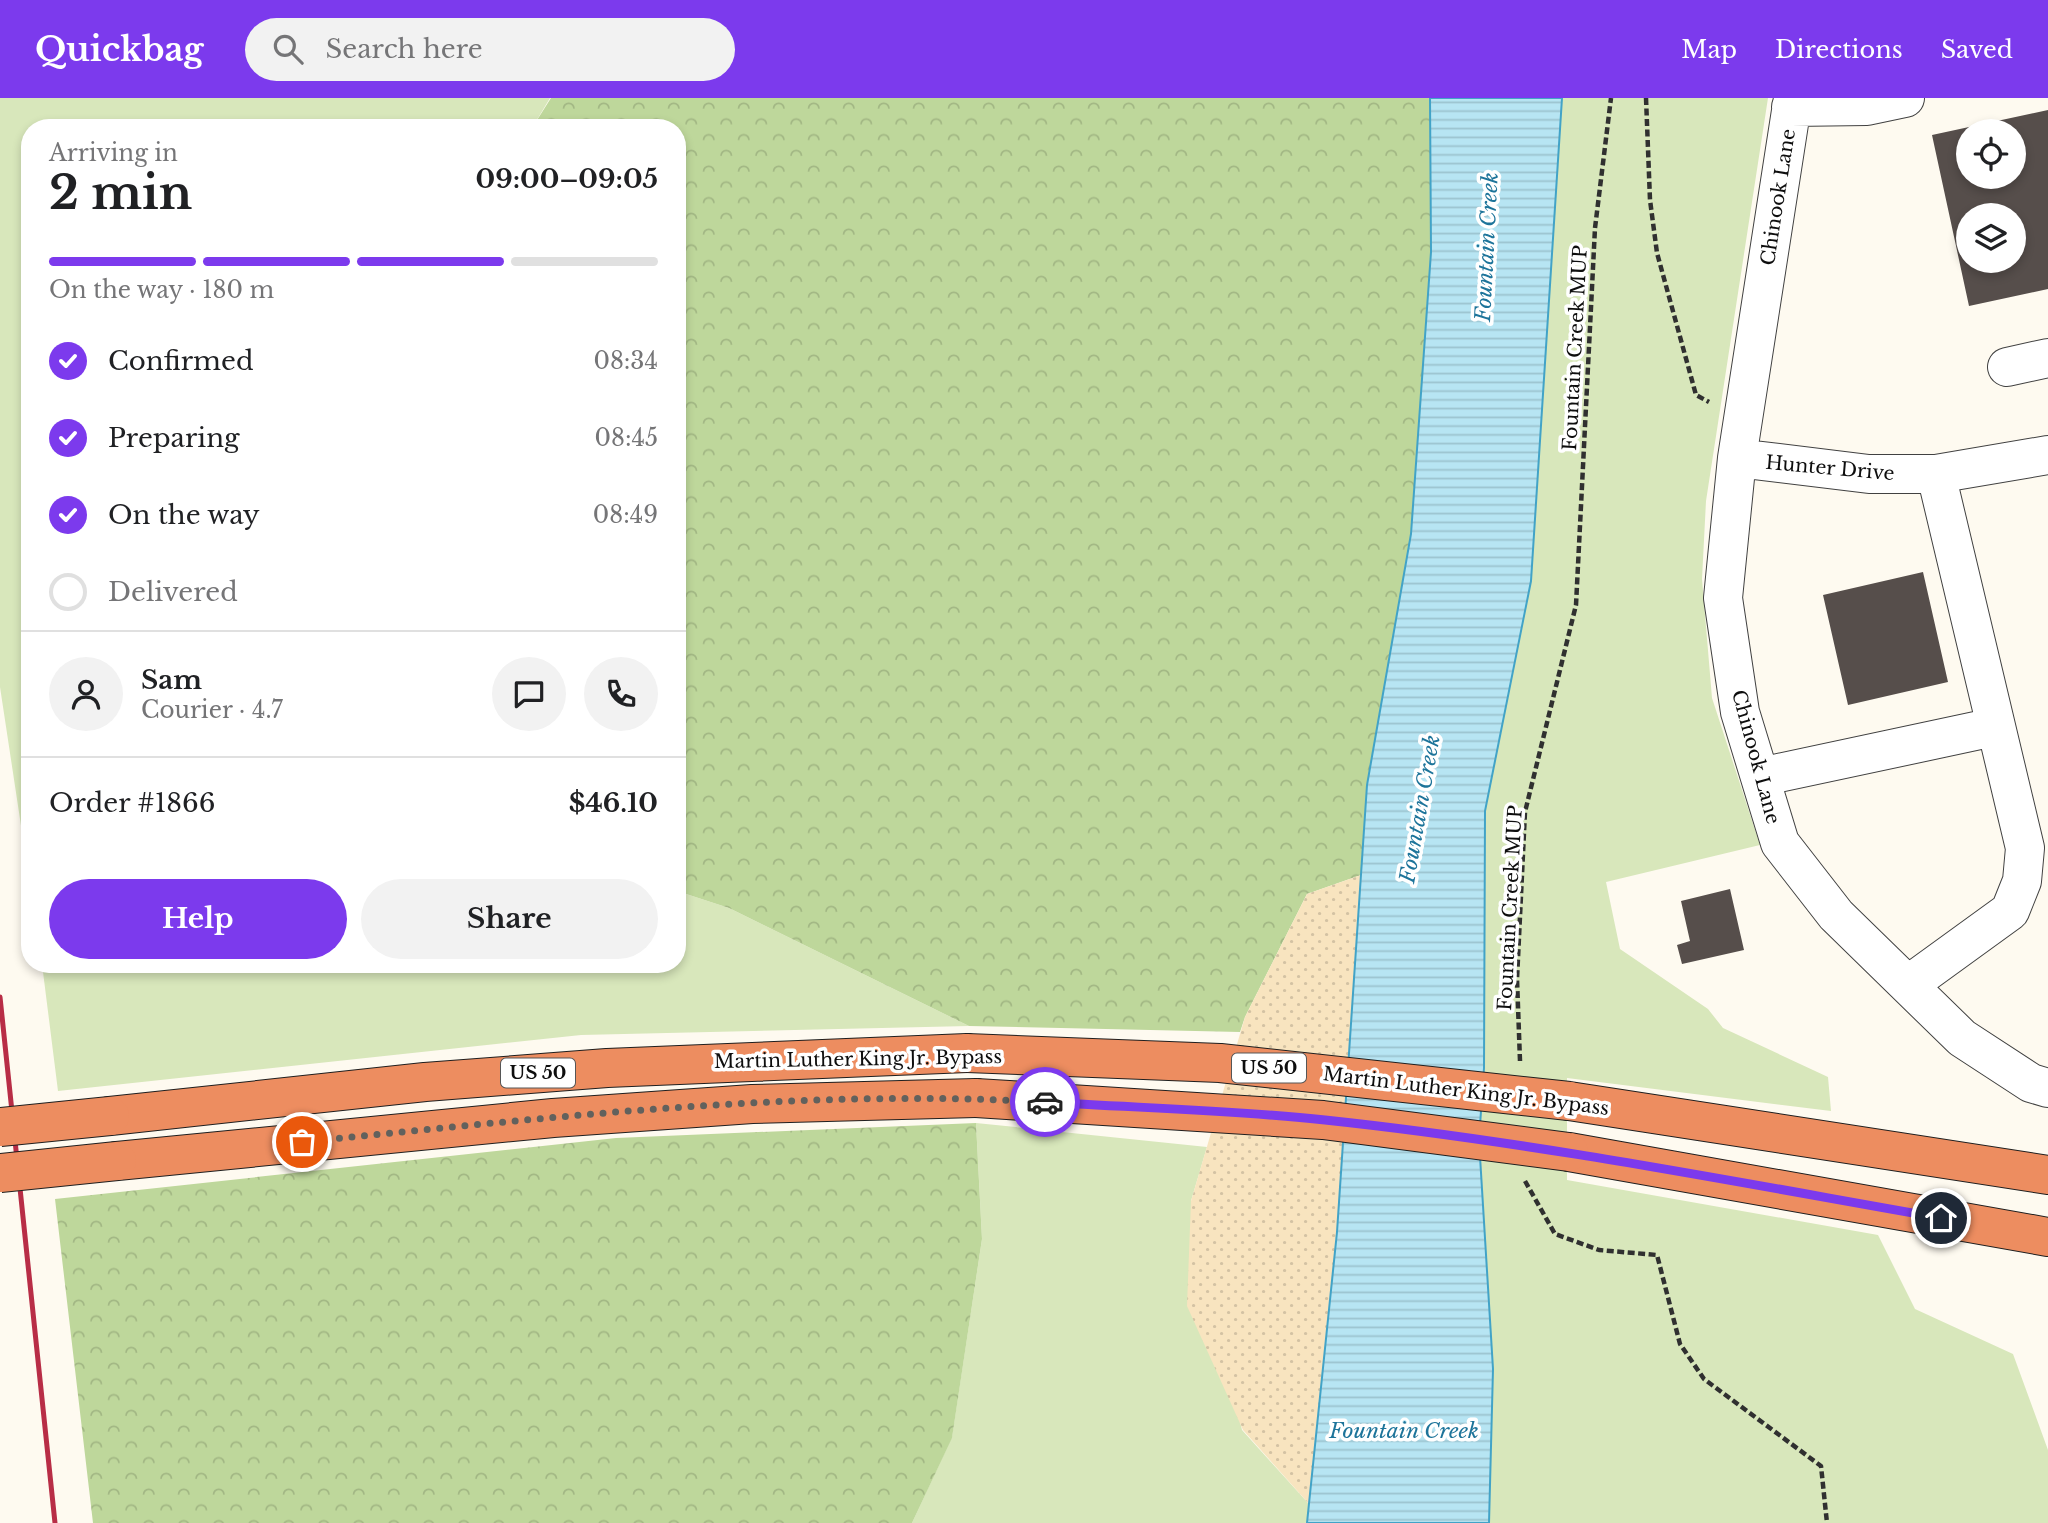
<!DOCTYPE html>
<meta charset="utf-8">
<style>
body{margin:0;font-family:"Libre Baskerville",serif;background:#f2f2f2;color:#202124;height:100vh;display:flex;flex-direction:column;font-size:26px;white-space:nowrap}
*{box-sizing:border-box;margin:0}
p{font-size:23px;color:#757577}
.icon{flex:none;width:38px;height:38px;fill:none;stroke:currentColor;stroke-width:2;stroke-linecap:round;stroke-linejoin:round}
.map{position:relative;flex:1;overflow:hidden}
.sheet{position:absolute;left:21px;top:21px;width:665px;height:854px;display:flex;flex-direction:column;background:#fff;border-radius:28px;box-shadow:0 4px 10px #0003}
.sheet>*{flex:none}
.fabs{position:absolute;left:1956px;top:21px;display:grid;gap:14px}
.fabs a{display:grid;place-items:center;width:70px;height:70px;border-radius:50%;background:#fff;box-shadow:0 4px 10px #0003;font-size:35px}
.pin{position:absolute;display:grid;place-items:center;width:60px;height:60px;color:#fff;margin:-30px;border:4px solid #fff;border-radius:50%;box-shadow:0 2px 7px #0007}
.courier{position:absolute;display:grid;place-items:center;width:70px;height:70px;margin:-35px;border:5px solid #7c3aed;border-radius:50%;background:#fff;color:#222;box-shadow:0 2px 9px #0007}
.overview em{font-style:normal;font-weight:800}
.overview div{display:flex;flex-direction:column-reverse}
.overview{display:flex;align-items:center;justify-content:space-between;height:119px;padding:0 28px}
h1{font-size:46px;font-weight:800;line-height:52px}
.bar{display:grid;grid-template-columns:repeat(4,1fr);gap:10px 7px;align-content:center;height:84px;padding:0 28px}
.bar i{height:9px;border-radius:5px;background:#e0e0e0}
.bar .active{background:#7c3aed}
.bar p{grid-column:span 4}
.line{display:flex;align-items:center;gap:18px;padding:0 28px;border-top:2px solid #e0e0e0}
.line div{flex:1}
.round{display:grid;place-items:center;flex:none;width:74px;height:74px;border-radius:37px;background:#f2f2f2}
ol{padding:0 28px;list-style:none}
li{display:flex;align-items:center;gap:21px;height:77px}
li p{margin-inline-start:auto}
li .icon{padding:7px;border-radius:50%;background:#7c3aed;color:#fff;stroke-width:4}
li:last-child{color:#757577}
li i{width:38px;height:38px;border:4px solid #e0e0e0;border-radius:50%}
.cta{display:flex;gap:14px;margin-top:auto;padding:14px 28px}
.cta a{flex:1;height:80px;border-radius:42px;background:#7c3aed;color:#fff;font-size:28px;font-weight:800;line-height:80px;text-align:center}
.cta a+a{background:#f2f2f2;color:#202124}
header{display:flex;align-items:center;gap:42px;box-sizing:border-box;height:98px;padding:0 35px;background:#7c3aed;color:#fff}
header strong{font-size:33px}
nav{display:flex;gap:38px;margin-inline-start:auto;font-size:24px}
.search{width:490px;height:63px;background:#f2f2f2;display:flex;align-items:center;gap:18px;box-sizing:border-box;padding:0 24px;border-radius:38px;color:#757577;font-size:26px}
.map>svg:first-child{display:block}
.grass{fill:#d8e7bb}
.forest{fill:url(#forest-crowns)}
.sand{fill:url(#sand-dots)}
.water{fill:url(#water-rules);stroke:#42a3c7;stroke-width:2}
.building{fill:#564e4b;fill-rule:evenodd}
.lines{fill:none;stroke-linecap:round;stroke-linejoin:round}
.minor-casing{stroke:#414141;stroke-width:40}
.highway-casing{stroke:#1f1f1f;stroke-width:40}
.path{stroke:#303030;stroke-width:4.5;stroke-dasharray:7 3.5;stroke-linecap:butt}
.minor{stroke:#fff;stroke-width:38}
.highway{stroke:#ed8d60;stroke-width:38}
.rail{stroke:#b82d46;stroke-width:5}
.highway-bridge-casing{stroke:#1f1f1f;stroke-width:40;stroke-linecap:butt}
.highway-bridge{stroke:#ed8d60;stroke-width:38}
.done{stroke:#62615d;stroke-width:7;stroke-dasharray:0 12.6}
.route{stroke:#7c3aed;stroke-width:9}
.labels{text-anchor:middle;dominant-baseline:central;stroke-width:7;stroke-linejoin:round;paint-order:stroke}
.shield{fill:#fff;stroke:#565656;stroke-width:2}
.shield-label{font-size:18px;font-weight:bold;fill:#0e0e0e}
.street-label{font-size:19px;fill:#0e0e0e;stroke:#fff}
.water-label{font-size:21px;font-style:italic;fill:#1d749a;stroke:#fff}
</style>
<header>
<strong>Quickbag</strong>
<div class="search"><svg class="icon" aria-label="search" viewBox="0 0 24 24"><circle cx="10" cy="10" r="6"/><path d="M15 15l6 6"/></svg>Search here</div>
<nav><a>Map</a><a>Directions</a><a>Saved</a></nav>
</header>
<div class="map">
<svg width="2048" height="1425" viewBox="0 0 2048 1425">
<defs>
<pattern id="forest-crowns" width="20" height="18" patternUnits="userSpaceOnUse" patternTransform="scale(1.75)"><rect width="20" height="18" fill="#bed79b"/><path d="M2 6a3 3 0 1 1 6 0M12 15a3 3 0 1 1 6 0" fill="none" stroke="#a2b784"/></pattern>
<pattern id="sand-dots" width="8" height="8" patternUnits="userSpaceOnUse" patternTransform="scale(1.75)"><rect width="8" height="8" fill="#f8e4bf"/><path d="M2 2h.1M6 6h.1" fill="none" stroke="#d3c2a3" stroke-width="1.8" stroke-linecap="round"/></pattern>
<pattern id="water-rules" width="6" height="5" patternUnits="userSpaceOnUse" patternTransform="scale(1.75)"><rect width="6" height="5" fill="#b7e5f3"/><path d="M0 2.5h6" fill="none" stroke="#9cc3cf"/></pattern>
</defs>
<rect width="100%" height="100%" fill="#fefaf0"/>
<path class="grass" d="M0 0H550L532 30H30V787L0 589Z
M1562 0H1768L1706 403 1702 481 1712 600 1760 747 1606 784 1620 851 1708 911 1723 930 1828 979 1831 1013 1567 980V1082L1878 1137 1915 1211 2013 1256 2048 1352V1425H1489L1493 1271 1479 1042 1484 970 1485 712 1531 483Z
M677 793 729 810 969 928 581 937 58 993 42 866H677Z
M976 1025 1207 1049 1191 1103 1242 1332 1309 1406 1307 1425H912L952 1339 982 1141Z"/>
<path class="forest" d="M551 0H1430L1431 154 1411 436 1367 687 1361 777 1307 796 1245 919 1240 934 969 928 729 810 677 793V30H532Z
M976 1025 982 1141 952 1340 912 1425H93L55 1101 616 1040Z"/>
<path class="sand" d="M1361 777 1337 1134 1309 1406 1243 1332 1187 1208 1191 1103 1245 919 1307 796Z"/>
<path class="water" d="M1430 0H1562L1531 483 1485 713 1484 970 1479 1042 1493 1271 1489 1425H1307L1337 1134 1367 687 1411 436 1431 154Z"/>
<path class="building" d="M2048 12V191L1969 208 1932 37ZM1969 33H2014V79H1969ZM1969 117H2014V163H1969Z
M1923 474 1948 584 1848 607 1823 497Z
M1730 791 1744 852 1682 866 1677 847 1690 843 1681 803Z"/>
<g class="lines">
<defs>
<path id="minor" d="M1793 0 1737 360 1723 500 1740 614 1780 745 1836 817 1962 940 2031 985 2048 990
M1791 9 1867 8 1905 0
M2007 269 2048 260
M1737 360 1869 376H1936L2048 357
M1760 679 1994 629
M1908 887 2010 813 2022 783 2025 750 1936 376"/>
<path id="highway" d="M1569 1003 2048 1077
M110 1018 425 984 607 970 967 955
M1569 1054 2048 1139
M117 1063 553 1020 752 1006 976 1000"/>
</defs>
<use href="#minor" class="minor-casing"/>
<use href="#highway" class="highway-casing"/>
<path class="path" d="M1646 0 1650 102 1657 155 1696 297 1709 304
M1520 963 1517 881 1525 714 1576 507 1595 130 1611 0
M1525 1083 1555 1136 1599 1152 1657 1157 1680 1246 1704 1281 1821 1368 1827 1425"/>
<use href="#minor" class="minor"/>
<use href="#highway" class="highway"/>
<path class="rail" d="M0 899 55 1425"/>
<defs>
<path id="highway-bridge" d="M967 955 1220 965 1569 1003
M976 1000 1323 1022 1569 1054
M0 1029 110 1018
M0 1075 117 1063"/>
</defs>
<use href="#highway-bridge" class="highway-bridge-casing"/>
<use href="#highway-bridge" class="highway-bridge"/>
</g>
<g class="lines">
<path class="done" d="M302 1044C547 1020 799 990 1045 1004"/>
<path class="route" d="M1045 1004C1138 1010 1232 1012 1325 1022 1532 1044 1736 1084 1941 1120"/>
</g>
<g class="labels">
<g class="shield">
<rect x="1232" y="955.5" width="74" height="29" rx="5"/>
<rect x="501" y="960.5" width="74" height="29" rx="5"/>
</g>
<g class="shield-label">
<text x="1269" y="970">US 50</text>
<text x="538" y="975">US 50</text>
</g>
<g class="street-label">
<text transform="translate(1778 99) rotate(-81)">Chinook Lane</text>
<text transform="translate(1575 250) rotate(-87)">Fountain Creek MUP</text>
<text transform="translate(1830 370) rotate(5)">Hunter Drive</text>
<text transform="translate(1756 659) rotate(75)">Chinook Lane</text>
<text transform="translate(1510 810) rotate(-87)">Fountain Creek MUP</text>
<text transform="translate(858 961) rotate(-1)">Martin Luther King Jr. Bypass</text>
<text transform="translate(1466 993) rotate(7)">Martin Luther King Jr. Bypass</text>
</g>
<g class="water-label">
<text transform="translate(1487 149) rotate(-87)">Fountain Creek</text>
<text transform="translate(1420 711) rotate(-80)">Fountain Creek</text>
<text x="1404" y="1333">Fountain Creek</text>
</g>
</g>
</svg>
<div class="fabs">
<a><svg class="icon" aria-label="locate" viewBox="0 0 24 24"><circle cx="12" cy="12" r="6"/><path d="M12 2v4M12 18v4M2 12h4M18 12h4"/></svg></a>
<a><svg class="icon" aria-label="layers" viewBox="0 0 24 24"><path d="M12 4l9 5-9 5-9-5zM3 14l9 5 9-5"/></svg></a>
</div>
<div class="pin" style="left:302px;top:1044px;background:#ea580c"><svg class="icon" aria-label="bag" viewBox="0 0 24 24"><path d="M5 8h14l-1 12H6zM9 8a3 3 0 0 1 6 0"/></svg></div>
<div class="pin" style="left:1941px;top:1120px;background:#1f2937"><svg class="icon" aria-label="home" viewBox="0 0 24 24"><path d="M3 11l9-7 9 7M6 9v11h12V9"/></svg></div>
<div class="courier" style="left:1045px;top:1004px"><svg class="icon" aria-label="car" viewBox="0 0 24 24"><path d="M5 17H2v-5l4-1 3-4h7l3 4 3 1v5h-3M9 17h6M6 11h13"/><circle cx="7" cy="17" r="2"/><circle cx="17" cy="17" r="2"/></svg></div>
<section class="sheet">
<div class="overview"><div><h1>2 min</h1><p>Arriving in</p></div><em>09:00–09:05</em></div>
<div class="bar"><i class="active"></i><i class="active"></i><i class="active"></i><i></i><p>On the way · 180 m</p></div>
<ol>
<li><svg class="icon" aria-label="check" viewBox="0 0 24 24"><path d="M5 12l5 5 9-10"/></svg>Confirmed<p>08:34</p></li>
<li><svg class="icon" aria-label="check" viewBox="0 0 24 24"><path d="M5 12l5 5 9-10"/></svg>Preparing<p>08:45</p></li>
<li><svg class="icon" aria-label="check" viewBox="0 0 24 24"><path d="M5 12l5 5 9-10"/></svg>On the way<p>08:49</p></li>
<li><i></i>Delivered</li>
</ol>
<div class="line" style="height:126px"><a class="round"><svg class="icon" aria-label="person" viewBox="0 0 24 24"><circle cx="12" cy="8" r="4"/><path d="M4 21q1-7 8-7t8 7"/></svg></a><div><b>Sam</b><p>Courier · 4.7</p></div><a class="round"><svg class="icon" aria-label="chat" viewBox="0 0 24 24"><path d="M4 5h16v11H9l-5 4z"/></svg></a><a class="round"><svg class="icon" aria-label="phone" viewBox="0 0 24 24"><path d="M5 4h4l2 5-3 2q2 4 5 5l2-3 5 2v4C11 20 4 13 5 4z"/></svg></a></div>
<div class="line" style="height:91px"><div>Order #1866</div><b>$46.10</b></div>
<div class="cta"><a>Help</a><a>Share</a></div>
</section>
</div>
